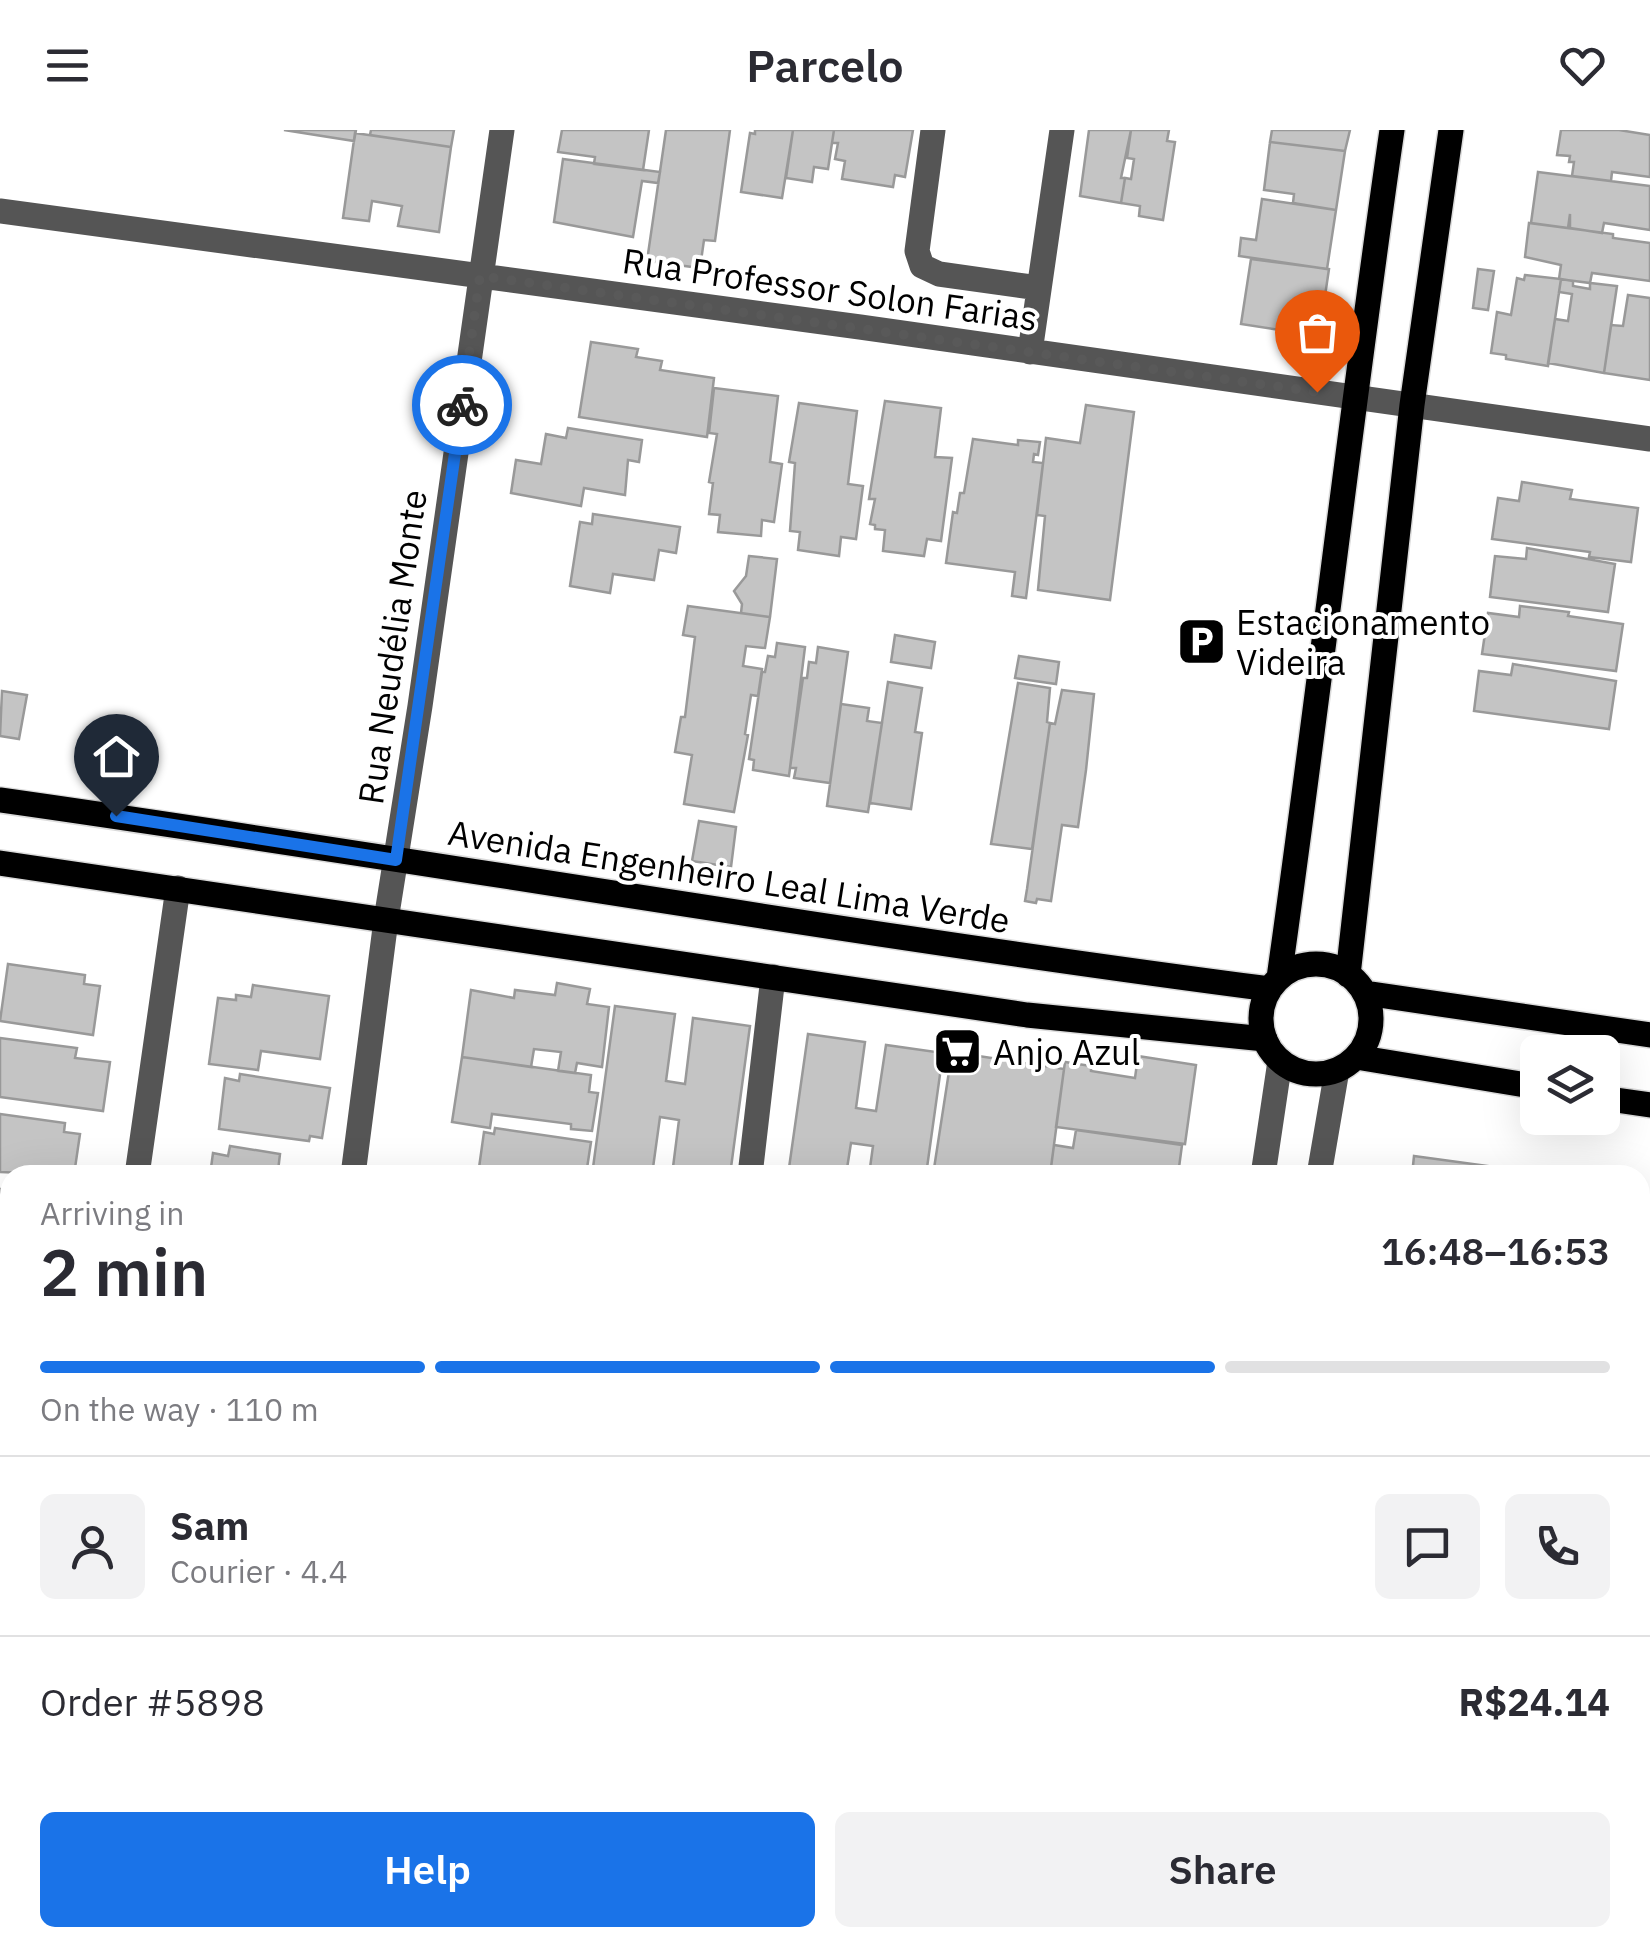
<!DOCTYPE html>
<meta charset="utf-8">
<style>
body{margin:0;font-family:"IBM Plex Sans",sans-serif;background:#f2f2f3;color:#2b2b33;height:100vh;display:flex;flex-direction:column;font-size:38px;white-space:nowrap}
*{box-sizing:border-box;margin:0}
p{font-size:32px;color:#7c7c81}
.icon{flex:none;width:55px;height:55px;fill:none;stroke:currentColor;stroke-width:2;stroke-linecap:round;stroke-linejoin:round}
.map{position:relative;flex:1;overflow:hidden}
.panel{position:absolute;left:0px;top:1035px;width:1650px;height:782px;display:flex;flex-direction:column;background:#fff;border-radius:30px 30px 0 0;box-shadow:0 10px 40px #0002}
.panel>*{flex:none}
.controls{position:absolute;left:1520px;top:905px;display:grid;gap:20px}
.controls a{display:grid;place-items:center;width:100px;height:100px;border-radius:15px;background:#fff;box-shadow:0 10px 40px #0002;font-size:50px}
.pin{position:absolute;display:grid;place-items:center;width:85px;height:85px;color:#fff;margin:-102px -42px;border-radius:50% 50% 50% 0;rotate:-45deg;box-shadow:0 0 10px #0007}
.pin .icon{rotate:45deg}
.courier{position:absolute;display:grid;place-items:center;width:100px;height:100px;margin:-50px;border:8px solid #1a73e8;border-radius:50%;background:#fff;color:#222;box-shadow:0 2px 12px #0007}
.head em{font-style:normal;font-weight:600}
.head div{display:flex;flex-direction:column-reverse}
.head{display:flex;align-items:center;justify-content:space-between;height:170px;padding:0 40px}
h1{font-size:65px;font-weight:600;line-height:75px}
.bar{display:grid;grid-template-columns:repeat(4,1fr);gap:15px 10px;align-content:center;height:120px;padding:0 40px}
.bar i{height:12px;border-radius:8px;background:#e1e1e2}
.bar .on{background:#1a73e8}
.bar p{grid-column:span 4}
.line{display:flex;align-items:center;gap:25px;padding:0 40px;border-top:2px solid #e1e1e2}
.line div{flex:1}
.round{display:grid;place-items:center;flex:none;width:105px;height:105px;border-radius:15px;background:#f2f2f3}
.button{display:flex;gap:20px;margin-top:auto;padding:20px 40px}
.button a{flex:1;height:115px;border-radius:15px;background:#1a73e8;color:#fff;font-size:40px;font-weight:600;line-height:115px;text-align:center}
.button a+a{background:#f2f2f3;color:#2b2b33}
header{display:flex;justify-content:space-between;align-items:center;height:130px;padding:0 40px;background:#fff;font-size:45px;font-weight:600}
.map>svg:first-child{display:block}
.building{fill:#c4c4c4;stroke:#999;stroke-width:2.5}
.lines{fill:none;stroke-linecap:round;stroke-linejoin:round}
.major-casing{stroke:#dbdbdb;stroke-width:28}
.minor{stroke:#555;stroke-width:25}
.major{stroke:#000;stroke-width:25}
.done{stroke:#595959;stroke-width:10;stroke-dasharray:0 18}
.route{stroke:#1a73e8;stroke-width:12}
.labels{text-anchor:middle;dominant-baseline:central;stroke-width:8;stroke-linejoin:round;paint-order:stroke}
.street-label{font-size:35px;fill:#000;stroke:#fff}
.poi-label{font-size:35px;fill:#000;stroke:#fff;text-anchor:start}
</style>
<header><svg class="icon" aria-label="menu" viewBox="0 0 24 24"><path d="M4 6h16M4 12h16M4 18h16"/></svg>Parcelo<svg class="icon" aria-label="heart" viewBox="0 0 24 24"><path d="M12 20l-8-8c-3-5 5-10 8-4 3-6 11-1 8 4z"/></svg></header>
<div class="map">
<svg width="1650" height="1816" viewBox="0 0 1650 1816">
<rect width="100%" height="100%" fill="#fff"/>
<path class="building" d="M284 0H356L354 11Z
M371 0H454L451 17 370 5Z
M562 0H649L643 40 594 34 595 27 558 22Z
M666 0H730L715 111 704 110 700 138 647 131Z
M755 0H793L782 68 741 62 750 3 755 4Z
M793 0H834L828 39 814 37 812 52 786 48Z
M834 0H913L905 47 895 45 893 57 842 49 845 31 835 29 838 13H832Z
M1089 0H1131L1121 48H1125L1121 73 1080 66Z
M1131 0H1169L1167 11 1175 12 1163 90 1139 86 1140 76 1121 73 1125 48 1131 49 1134 29 1127 28Z
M1272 0H1350L1345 21 1270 12Z
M1561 0H1619L1650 5V47L1612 42 1611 51 1572 46 1574 32H1569L1570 26 1557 25Z
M355 3 451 17 439 102 398 96 402 76 372 71 369 91 343 88Z
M1270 12 1345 21 1336 80 1293 73 1294 64 1264 60Z
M563 29 660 42 658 53 642 51 633 107 554 92Z
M1538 42 1650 56V100L1604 93 1602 103 1570 98V84L1568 98 1531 93Z
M1262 69 1336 80 1327 139 1239 126 1241 108 1256 110Z
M1529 93 1613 104V108L1650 113V151L1592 143 1590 153 1559 149 1561 135 1525 127Z
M1251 129 1329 139 1319 206 1241 194Z
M1478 139 1494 141 1488 180 1473 178Z
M1525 145 1561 149 1548 236 1506 229V225L1491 223 1497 182 1511 185 1517 148 1524 150Z
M1561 149 1573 151V156L1590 159V153L1617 156 1604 243 1548 233 1555 189 1568 191 1572 164 1559 162Z
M1628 165 1650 168V250L1604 243 1611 195 1623 196Z
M591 212 638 219 636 227 662 231 660 240 714 248 707 307 579 287Z
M714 258 778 266 770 332 782 334 774 392 762 390 761 406 718 402 720 385 709 384 713 353 709 352 717 304 709 303Z
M885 271 941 278 935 327 952 328 941 411 927 409 924 426 883 421 885 400 875 399V395L870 394 875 369H869Z
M799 273 857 281 848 354 863 356 856 409 841 407 839 426 798 420 800 402 790 401 795 333 789 332Z
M1086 275 1134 282 1110 470 1038 460 1045 386 1037 385 1046 308 1080 313Z
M568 298 642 310 639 332 628 330 625 365 584 358 581 376 511 363 516 330 541 334 546 304 566 308Z
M973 309 1018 315V310L1040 312 1038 325 1034 324 1033 332 1043 333 1026 468 1012 466 1015 442 946 433 953 382 957 383 960 363H964Z
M1522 352 1572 360 1570 369 1638 378 1631 432 1589 427 1590 422 1492 409 1498 368 1519 371Z
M593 384 680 397 676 423 659 420 654 450 613 444 610 463 570 456 580 392 592 394Z
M1527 418 1615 434 1608 482 1490 467 1495 426 1526 429Z
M749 426 777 429 770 487 741 483 742 474 734 461 746 446Z
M688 476 770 487 765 518 746 516 743 536 762 539 758 566 751 565 745 604 748 605 734 682 684 674 692 625 675 622 681 587H685L695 507 683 505Z
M1520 476 1569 482 1568 486 1623 494 1616 541 1482 524 1488 483 1519 487Z
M895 505 935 512 931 538 891 532Z
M777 513 805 517 789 646 753 640 754 630 749 629 762 542H765L768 526 775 527Z
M818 517 848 522 830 653 794 648 796 638H790L803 548H807L809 532 816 533Z
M1019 526 1059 532 1056 554 1015 548Z
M1513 534 1616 551 1609 599 1474 581 1479 541 1511 545Z
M888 552 922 558 915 602 922 603 911 679 870 673Z
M1018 553 1050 558 1047 592 1050 593 1032 719 991 714Z
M1062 560 1094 564 1086 640 1078 697 1062 695 1051 771 1037 769 1036 773 1025 771 1027 759 1050 593 1055 594Z
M2 561 27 565 19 609 0 606Z
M841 574 869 578 867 591 882 593 868 682 827 676Z
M699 691 736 697 731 737 692 731Z
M8 834 85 845 84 854 100 856 93 905 0 891Z
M557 853 590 859 587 874 609 877 602 937 577 933 575 943 558 941 561 922 534 919 531 937 462 927 471 860 514 868 515 860 555 865Z
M253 855 329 866 320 929 261 921 258 940 209 934 218 868 236 870V865L251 867Z
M615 876 675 884 666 951 685 954 693 888 750 896 730 1045H672L679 990 660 987 652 1045H592Z
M808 904 865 912 856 978 876 981 886 915 943 923 926 1045H869L873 1016 851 1013 846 1045H788Z
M0 908 77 918 75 928 110 932 103 981 0 967Z
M952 922 1064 939 1050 1045H933Z
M1138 926 1196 935 1185 1014 1056 997 1065 932 1091 936V941L1135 948Z
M462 927 591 945 589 962 598 963 592 1001 571 999V994L492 984 490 998 452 992Z
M240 944 330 958 322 1008 310 1006 309 1011 219 999 225 948 239 951Z
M0 984 65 993 64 1002 80 1004 74 1045 0 1042Z
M495 998 591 1012 586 1045H478L484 1002 494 1004Z
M1076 1000 1182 1015 1178 1045H1050L1054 1015 1073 1018Z
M230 1016 280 1024 278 1041 302 1045H210L213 1023 228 1026Z
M1414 1026 1547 1044V1045H1412Z
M0 1059 10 1060V1118L0 1117Z
M0 1133 10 1134V1192L0 1191Z
M1640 1137 1650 1139V1261L1640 1260Z
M0 1202 10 1203V1293L0 1291Z
M0 1388 10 1389V1455L0 1454Z
M1640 1405 1650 1406V1500L1640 1498V1460L1647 1461 1650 1442 1640 1441Z
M0 1458 10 1459V1515L0 1514Z
M0 1519 10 1520V1576L0 1575Z
M0 1581 10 1583V1638L0 1636Z
M0 1640 10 1641V1693L0 1692Z
M0 1701 10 1703V1754L0 1753Z
M1640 1725 1650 1727V1801L1640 1799Z
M0 1762 10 1763V1808H41L40 1816H0Z
M41 1808H59L58 1814 62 1815 63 1808H216L214 1816 151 1809 150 1816H40Z
M396 1808H491L489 1816H395Z
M516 1808H576H572L571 1816H515Z
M589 1808H660L659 1816H588Z
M752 1808H824L823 1816H751Z
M852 1808H919L918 1816H851Z
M1006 1808H1099L1098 1816H1005Z
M1292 1808H1424L1423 1816 1393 1812 1392 1816H1299L1291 1815Z"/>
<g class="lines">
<defs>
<path id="major" d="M0 670C424 730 845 804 1270 859
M0 733 1027 885 1265 909
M1261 889a55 55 0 1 1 110 0a55 55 0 1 1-110 0Z
M1348 845 1412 275 1451 0
M1279 848C1319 566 1351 282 1392 0
M1365 863 1650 905
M1356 927 1538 957
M1602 968 1650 975"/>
</defs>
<use href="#major" class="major-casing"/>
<path class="minor" d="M933 0 917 121 922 136 939 144 1039 158
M0 81 860 197 1650 309
M1030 222 1062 0
M137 1045 178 758
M353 1045 386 790 420 576 502 0
M750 1045 773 847
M1263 1045 1280 931
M1319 1045 1337 940
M0 1336 10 1338
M1640 1588 1650 1589
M249 1816 250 1808
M1146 1816 1147 1808
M1196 1816 1197 1808"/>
<use href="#major" class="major"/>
</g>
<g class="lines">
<path class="done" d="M462 275 480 146 1317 262"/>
<path class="route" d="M116 686 396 730 462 275"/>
</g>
<defs>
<symbol id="parking-square" viewBox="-11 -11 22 22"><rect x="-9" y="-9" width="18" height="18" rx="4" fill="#000" stroke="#fff"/><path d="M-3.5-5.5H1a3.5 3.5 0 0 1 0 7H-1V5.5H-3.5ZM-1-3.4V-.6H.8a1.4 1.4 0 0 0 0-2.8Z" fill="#fff"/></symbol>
<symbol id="supermarket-square" viewBox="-11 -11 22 22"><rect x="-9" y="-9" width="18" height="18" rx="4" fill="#000" stroke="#fff"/><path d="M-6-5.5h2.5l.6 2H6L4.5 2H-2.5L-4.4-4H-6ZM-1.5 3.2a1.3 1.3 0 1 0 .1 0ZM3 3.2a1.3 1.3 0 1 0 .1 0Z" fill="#fff"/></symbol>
</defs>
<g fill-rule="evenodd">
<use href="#parking-square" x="1174" y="484" width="55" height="55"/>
<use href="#supermarket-square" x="930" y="894" width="55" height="55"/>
</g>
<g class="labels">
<g class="street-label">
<text transform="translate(830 159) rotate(8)">Rua Professor Solon Farias</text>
<text transform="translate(392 517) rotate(-82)">Rua Neudélia Monte</text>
<text transform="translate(729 746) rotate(9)">Avenida Engenheiro Leal Lima Verde</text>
</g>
<g class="poi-label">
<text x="1236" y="492">Estacionamento<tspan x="1236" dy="40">Videira</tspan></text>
<text x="993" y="922">Anjo Azul</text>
</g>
</g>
</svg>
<div class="controls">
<a><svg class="icon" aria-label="layers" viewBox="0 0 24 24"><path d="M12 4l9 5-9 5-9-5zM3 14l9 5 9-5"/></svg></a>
</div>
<div class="pin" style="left:1317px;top:262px;background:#ea580c"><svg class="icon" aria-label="bag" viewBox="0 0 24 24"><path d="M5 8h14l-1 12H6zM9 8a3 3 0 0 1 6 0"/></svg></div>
<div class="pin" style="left:116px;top:686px;background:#1f2937"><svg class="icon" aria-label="home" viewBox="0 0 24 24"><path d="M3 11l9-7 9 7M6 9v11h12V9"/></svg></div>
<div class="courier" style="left:462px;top:275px"><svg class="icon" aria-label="bike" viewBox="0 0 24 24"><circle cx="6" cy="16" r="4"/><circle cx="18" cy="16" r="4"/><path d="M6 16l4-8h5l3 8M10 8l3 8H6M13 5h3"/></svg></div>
<section class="panel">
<div class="head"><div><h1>2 min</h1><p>Arriving in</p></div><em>16:48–16:53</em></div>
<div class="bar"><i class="on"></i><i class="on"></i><i class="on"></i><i></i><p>On the way · 110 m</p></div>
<div class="line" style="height:180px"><a class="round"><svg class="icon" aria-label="person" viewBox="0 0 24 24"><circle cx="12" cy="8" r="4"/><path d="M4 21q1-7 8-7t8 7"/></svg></a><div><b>Sam</b><p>Courier · 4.4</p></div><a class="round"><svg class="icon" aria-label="chat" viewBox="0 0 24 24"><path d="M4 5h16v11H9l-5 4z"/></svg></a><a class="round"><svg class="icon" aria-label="phone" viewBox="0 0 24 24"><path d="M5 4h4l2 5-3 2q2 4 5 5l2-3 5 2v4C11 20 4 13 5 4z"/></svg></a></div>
<div class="line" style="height:130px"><div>Order #5898</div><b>R$24.14</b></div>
<div class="button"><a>Help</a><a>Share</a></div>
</section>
</div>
